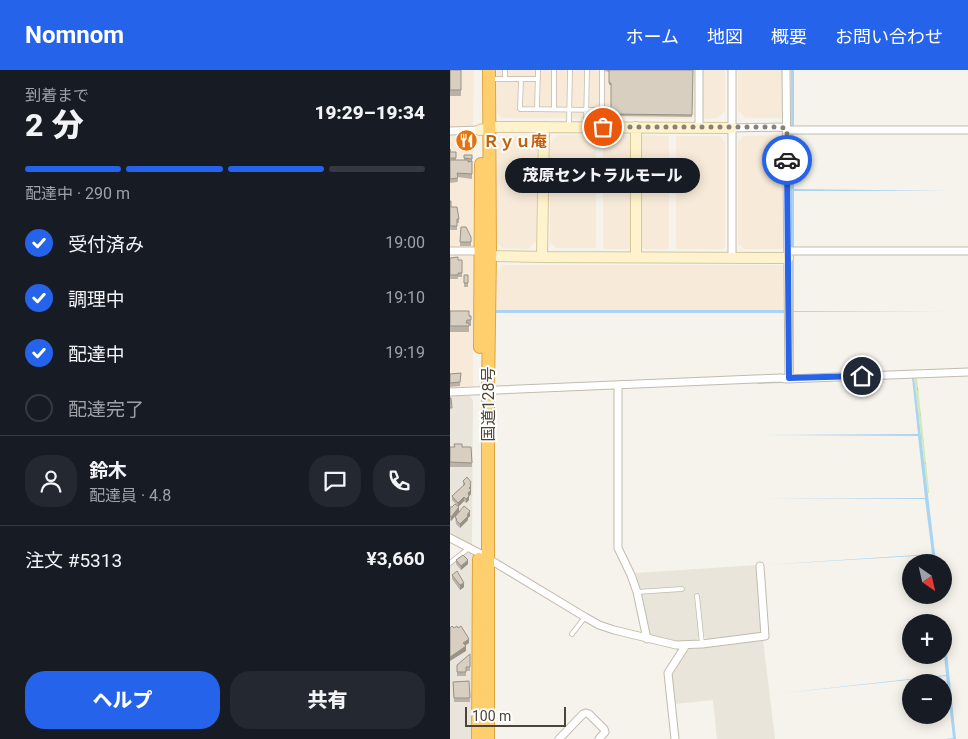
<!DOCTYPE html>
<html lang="ja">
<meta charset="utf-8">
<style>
body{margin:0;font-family:Roboto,"Noto Sans JP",sans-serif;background:#242831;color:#f1f3f6;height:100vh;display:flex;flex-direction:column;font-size:19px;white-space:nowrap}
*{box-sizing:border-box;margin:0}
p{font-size:16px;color:#9ea1a6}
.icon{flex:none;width:28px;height:28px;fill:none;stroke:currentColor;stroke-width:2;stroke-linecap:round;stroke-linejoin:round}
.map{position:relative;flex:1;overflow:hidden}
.drawer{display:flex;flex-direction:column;background:#171b24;width:450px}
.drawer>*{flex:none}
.needle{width:32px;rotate:146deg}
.buttons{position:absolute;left:452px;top:484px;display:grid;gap:10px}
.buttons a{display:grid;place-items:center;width:50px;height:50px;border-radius:50%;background:#171b24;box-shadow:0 2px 12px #0003;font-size:25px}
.scale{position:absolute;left:15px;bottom:12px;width:101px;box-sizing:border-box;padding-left:5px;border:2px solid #4b4439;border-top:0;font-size:14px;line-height:18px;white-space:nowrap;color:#4b4439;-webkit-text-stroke:4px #fff;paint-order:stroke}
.pin{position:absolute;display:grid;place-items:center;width:42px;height:42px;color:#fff;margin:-21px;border:2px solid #fff;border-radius:50%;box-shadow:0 1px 5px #0007}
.courier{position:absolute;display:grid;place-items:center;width:50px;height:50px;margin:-25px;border:4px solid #2563eb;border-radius:50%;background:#fff;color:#222;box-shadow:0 1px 6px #0007}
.bubble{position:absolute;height:35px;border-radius:18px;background:#171b24;box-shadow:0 2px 12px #0003;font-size:16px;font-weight:800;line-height:35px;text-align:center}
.headline em{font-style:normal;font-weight:800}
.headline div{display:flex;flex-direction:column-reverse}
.headline{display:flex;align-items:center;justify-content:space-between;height:85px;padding:0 25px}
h1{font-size:32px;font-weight:800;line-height:38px}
.bar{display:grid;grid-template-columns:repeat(4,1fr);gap:8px 5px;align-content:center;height:60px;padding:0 25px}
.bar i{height:6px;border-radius:4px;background:#363941}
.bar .active{background:#2563eb}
.bar p{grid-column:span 4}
.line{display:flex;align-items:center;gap:12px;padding:0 25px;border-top:1px solid #363941}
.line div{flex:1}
.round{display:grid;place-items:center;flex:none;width:52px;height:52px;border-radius:20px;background:#242831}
ol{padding:0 25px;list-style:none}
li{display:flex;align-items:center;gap:15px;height:55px}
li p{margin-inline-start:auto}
li .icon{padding:5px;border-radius:50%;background:#2563eb;color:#fff;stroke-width:4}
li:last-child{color:#9ea1a6}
li i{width:28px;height:28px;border:2px solid #363941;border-radius:50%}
.primary-button{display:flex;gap:10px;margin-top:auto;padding:10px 25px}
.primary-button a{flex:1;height:58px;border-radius:20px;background:#2563eb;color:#fff;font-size:20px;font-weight:800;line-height:58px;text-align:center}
.primary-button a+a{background:#242831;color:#f1f3f6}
header{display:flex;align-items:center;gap:30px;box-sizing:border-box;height:70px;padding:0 25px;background:#2563eb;color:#fff}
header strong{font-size:24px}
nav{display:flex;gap:28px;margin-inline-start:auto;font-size:18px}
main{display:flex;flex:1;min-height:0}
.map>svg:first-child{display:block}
.residential{fill:#eae5da}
.commercial{fill:#f7ead8}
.grass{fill:url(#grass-tufts)}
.water{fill:#a9d4f2}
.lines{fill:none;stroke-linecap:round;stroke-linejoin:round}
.lane-casing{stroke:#c2bbae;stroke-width:5.5}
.street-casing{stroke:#c2bbae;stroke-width:9}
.secondary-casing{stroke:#d6c79b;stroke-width:12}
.highway-casing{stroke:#e0a43c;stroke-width:14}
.lane{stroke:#fff;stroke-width:4}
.street{stroke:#fff;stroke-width:7}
.secondary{stroke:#fff3cd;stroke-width:10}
.highway{stroke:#ffcf6e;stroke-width:12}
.wall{fill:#bab2a6}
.shaded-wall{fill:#979187}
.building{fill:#d8cfc1;stroke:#979187}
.done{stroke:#878178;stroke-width:5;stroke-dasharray:0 9}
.route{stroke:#2563eb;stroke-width:6}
.labels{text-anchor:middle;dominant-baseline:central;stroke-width:4;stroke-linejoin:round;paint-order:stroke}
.food-label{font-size:16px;font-weight:bold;fill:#c56008;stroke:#fff;text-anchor:start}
.street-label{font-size:16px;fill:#4b4439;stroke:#fff}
</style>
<header>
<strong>Nomnom</strong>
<nav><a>ホーム</a><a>地図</a><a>概要</a><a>お問い合わせ</a></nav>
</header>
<main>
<section class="drawer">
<div class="headline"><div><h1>2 分</h1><p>到着まで</p></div><em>19:29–19:34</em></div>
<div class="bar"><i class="active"></i><i class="active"></i><i class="active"></i><i></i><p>配達中 · 290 m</p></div>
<ol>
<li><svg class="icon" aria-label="check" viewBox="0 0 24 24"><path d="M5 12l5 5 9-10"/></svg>受付済み<p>19:00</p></li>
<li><svg class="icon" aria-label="check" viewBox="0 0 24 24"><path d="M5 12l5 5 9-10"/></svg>調理中<p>19:10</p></li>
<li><svg class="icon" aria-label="check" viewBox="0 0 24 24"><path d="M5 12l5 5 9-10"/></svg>配達中<p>19:19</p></li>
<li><i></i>配達完了</li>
</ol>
<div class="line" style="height:90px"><a class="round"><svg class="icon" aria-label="person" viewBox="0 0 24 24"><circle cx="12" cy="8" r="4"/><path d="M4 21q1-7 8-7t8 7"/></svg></a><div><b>鈴木</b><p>配達員 · 4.8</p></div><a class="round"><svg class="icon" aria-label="chat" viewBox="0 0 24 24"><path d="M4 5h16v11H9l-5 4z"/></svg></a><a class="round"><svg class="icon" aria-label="phone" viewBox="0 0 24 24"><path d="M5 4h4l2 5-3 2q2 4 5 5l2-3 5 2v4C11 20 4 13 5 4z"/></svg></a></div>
<div class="line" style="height:65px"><div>注文 #5313</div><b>¥3,660</b></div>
<div class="primary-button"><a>ヘルプ</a><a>共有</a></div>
</section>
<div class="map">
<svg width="518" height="669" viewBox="0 0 518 669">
<defs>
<pattern id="grass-tufts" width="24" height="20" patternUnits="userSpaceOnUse" patternTransform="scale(1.25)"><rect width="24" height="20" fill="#d2eab5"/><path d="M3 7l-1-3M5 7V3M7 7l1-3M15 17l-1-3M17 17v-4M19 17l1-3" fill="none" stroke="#b6ca9c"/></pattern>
</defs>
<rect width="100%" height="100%" fill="#f6f3ec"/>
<path class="residential" d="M0 326H20L23 330 22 474 20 475 0 465Z
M18 482 23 484 22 669H0V496Z
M308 495 313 563 257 570 254 566 249 524 244 525 249 566 245 572H227L199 566 190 524 233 521 191 520 185 503Z
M313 570 325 669H267L263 630 225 634 222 605 240 577 242 579 281 574 288 572 289 573Z"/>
<path class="commercial" d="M0 0H24L23 57H0Z
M47 0H245V44L242 49 52 48 47 43Z
M252 0H275V41L267 48 256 49 252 44Z
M288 0H333L334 46 333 47 331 48H296L288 41Z
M0 65H23V177H0Z
M108 65H146V177L144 178H106L100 172V73Z
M153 65H181V176L178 179H155L153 176Z
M191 65 219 66V177L217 179H194L191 175Z
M330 65 334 70V178L332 179H294L288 173V72L294 66Z
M55 66H80L87 73 86 171 78 179 53 178 46 172 47 73Z
M226 66H270L275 72V176L273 179H228L226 177Z
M0 186H23V316L0 318Z
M52 195H332L335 198 336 240H46L47 201Z"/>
<path class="grass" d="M464 307H467L479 421V423H478Z"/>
<path class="water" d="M341 0H344V65L496 63 344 65V119L498 121H344V178L496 177 498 184 344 185V241H498L344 242V303H342Z
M46 240H336V243H46Z
M464 307 486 492H483L482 485 313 495 482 484 475 429H307L475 428 468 366 307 365 468 364 462 308 307 314V313Z
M494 554 506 669H496L503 668 496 606 325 624 496 605 494 585Z"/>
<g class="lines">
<defs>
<path id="lane" d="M41 9H88
M55 9V0
M71 9 70 39 152 40V0
M87 39 88 0
M104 39V0
M119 55 120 0
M136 55 137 0
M0 493 19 478
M187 522 232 519
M247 526 252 574
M122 564 135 547"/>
<path id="street" d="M336 0 339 308
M249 57V0
M282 58 331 57 339 60H518
M0 61 30 60
M0 181H25L31 182
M338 181H518
M282 187V0
M168 315V478L181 505 187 522 197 569
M0 322 305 309 331 308 336 309 518 302
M0 468 29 483 135 547 149 555 164 560 226 575 252 574 315 566 310 496
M109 669 133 644 136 643 139 644 154 659 155 662 149 669
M225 669 218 603 236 575"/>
<path id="secondary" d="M30 60 45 57 282 58
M34 183 44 186 92 187 338 188
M92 187 94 57
M186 187V57"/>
<path id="highway" d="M30 277 31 94
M28 669 29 489
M38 669V320L40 185 39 0"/>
</defs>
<use href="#lane" class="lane-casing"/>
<use href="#street" class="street-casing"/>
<use href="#secondary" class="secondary-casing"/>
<use href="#highway" class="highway-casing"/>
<use href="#lane" class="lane"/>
<use href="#street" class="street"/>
<use href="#secondary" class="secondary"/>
<use href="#highway" class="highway"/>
</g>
<path class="wall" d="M0 0H11V26H0Z
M155 0H243L242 47 161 46V15H159V2L155 1Z
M22 61V77H11V67H14Z
M0 79V82H6V90H14V85H22V109L8 107V111L7 112 0 113Z
M0 131 1 137 9 149V153H7V160H0Z
M11 157 21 167V176H10Z
M0 188 8 190H12V207H8V209H0Z
M14 205H18V217H14Z
M0 241 21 246V256H19V262H0Z
M11 303 10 316 0 317V304Z
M0 377H21L22 397H0Z
M13 411 21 412V424L19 426V430L16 433 14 431 8 437 9 442 1 451 0 450V437L8 436 2 430V426L13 416Z
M20 446 18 448V450L10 458 6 454 5 447Z
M6 490 18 494 11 500 6 494Z
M2 505 14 517 10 520 2 509Z
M7 595 20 597V601H16V606H7Z
M19 611 20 632H4L3 612Z"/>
<path class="shaded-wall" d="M21 412V424L18 428V423L20 414Z
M19 426V430L16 433V429Z
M14 427V431L8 437V433Z
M9 437V442L1 451V447Z
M20 441V446L18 448V450L10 458V454Z
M18 490V494L11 500V496Z
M14 513V517L10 520V515Z
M19 569V573L13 577V573Z
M16 576V581L0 591V587Z"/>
<path class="building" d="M0 0H11V20H0Z
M159 0H243L242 45 161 44V13H159Z
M14 61H22V73H11V67H14Z
M0 79V82H6V88H0Z
M14 85H22V89L14 88Z
M0 90H18V92L22 91V104L7 103 8 107 7 108 0 109Z
M0 131H1V137H7L9 149H7V156H0Z
M11 157H16L21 167V172H10Z
M8 187V190H12V203H8V205H0V188Z
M14 205H18V213H14Z
M0 241H19V246H21V250H17L16 253H19V256H0Z
M11 303 10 312 0 313V304Z
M0 328H1L2 338H0Z
M4 374H12V377H21L22 393 0 392V377H5Z
M17 407 21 412 20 414 21 416 19 418 21 420 18 423 19 426 16 429 14 427 8 433 2 426 15 414 13 411Z
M5 434 9 437 1 447 0 446V437H2Z
M14 436 20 441 17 445 18 446 10 454 6 450 7 449 5 447Z
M13 485 18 490 11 496 6 490Z
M7 501 14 513 10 515 2 505Z
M2 556 4 558 7 556 8 558 11 556 19 569 13 573 16 576 0 587V558Z
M20 584V597H16V602H7V595Z
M19 611 20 628H4L3 612Z"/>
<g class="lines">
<path class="done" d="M153 57H331L337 59V90"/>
<path class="route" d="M337 90 339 308 412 306"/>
</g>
<defs>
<symbol id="restaurant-disc" viewBox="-11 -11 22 22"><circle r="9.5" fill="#e8710a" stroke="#fff"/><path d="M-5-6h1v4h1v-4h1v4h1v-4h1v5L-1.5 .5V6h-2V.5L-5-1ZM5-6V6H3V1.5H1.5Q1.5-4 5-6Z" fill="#fff"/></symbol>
</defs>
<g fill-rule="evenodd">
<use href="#restaurant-disc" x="4" y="58" width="25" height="25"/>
</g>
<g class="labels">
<g class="food-label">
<text x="33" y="71">Ｒｙｕ庵</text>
</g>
<g class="street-label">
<text transform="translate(38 334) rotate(-90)">国道128号</text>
</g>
</g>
</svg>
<div class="buttons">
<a><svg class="needle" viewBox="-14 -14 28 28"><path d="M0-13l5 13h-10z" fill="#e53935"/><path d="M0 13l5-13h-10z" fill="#9ea1a6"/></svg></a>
<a>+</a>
<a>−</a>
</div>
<div class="scale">100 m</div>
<div class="pin" style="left:153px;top:57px;background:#ea580c"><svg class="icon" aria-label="bag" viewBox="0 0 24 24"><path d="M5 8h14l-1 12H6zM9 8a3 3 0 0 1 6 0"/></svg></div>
<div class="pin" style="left:412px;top:306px;background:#1f2937"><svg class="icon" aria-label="home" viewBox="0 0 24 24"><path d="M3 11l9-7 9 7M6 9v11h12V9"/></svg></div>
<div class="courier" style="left:337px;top:90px"><svg class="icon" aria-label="car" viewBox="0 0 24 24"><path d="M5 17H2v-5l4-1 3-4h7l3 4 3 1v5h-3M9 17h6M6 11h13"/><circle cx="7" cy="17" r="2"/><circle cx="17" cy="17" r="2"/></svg></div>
<div class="bubble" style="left:55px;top:88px;width:195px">茂原セントラルモール</div>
</div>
</main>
